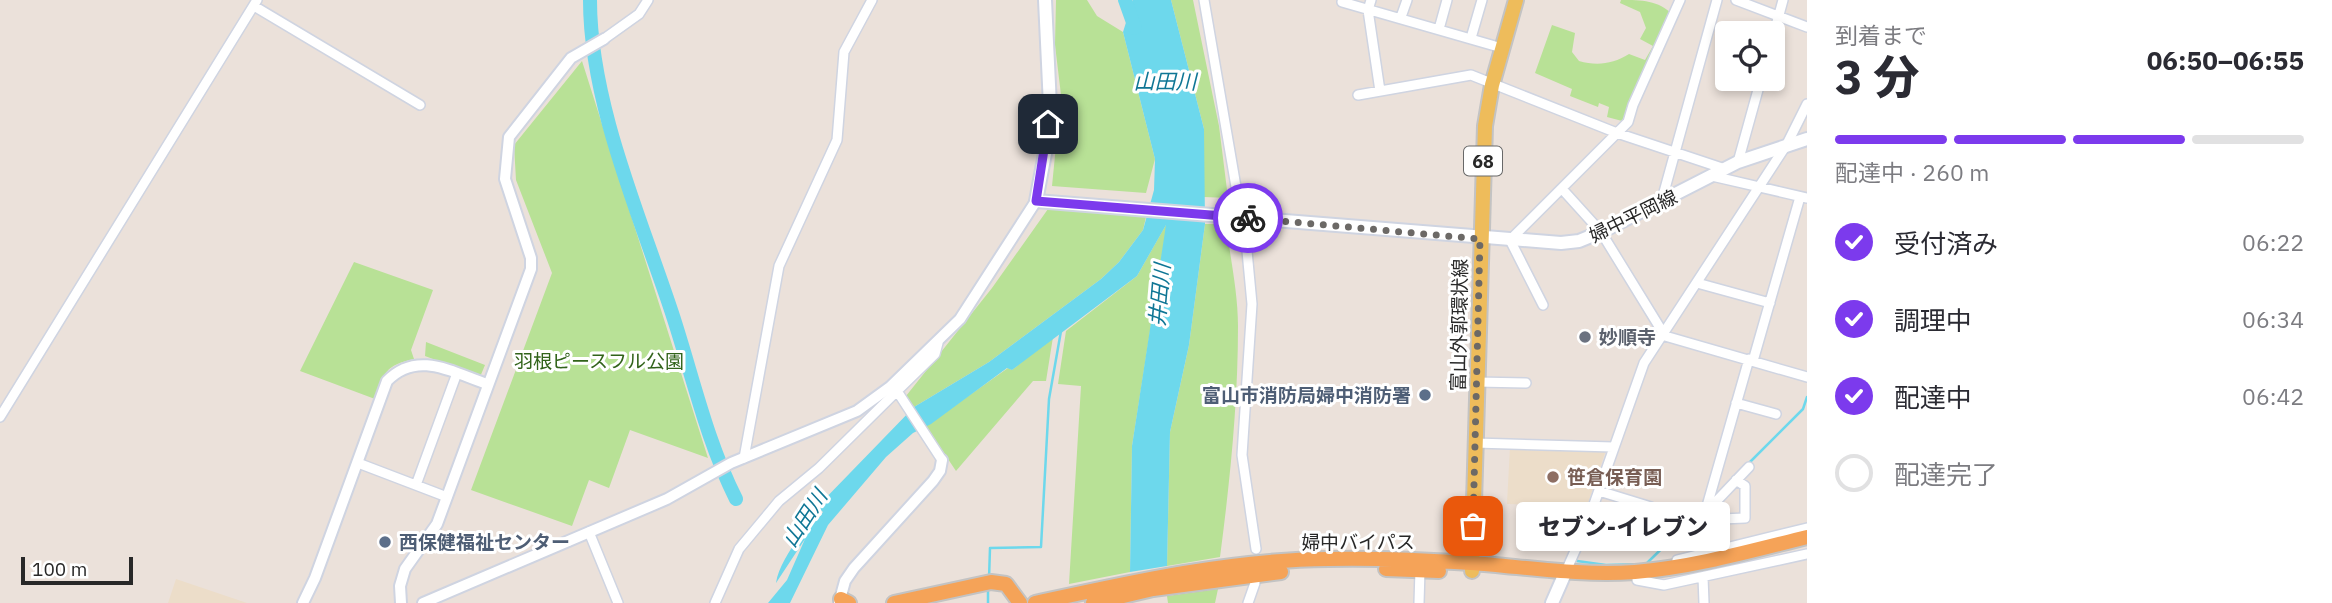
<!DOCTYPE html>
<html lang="ja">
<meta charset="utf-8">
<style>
body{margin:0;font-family:"IBM Plex Sans","Noto Sans JP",sans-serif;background:#f2f2f3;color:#2b2b33;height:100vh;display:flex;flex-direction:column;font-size:26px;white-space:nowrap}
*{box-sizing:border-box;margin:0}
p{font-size:23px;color:#7c7c81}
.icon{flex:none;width:38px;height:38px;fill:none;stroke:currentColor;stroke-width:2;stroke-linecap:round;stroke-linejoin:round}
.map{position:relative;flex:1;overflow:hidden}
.panel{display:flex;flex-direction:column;background:#fff;width:525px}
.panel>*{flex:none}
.tools{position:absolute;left:1715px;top:21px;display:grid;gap:14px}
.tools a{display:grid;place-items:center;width:70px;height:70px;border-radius:7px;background:#fff;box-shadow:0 4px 10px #0003;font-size:35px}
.scale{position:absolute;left:21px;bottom:18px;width:112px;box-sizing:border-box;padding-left:7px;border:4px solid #282828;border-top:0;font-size:19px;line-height:24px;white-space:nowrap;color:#282828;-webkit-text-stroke:5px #fff;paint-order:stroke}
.pin{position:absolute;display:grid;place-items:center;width:60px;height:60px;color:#fff;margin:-30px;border-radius:14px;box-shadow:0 4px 10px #0006}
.courier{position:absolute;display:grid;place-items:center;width:70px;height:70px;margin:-35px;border:5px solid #7c3aed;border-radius:50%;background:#fff;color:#222;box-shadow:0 2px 9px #0007}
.bubble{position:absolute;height:49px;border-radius:7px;background:#fff;box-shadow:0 4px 10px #0003;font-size:23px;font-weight:800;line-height:49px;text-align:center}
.head em{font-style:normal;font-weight:800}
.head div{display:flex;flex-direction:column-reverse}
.head{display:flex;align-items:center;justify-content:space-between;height:119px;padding:0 28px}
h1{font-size:46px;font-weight:800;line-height:52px}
.bar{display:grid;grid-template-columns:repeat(4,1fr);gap:10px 7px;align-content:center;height:84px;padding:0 28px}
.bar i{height:9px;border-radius:5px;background:#e1e1e2}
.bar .on{background:#7c3aed}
.bar p{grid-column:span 4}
ol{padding:0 28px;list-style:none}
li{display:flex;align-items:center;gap:21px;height:77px}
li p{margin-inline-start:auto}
li .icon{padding:7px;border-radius:50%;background:#7c3aed;color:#fff;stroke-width:4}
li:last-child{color:#7c7c81}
li i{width:38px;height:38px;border:4px solid #e1e1e2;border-radius:50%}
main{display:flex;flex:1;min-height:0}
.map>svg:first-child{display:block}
.education{fill:#ecddc9}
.green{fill:#b8e196}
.water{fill:#6dd8ec}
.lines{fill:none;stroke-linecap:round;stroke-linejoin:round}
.stream{stroke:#6dd8ec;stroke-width:2.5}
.river{stroke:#6dd8ec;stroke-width:14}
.minor-casing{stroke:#cfd4e1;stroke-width:12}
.tertiary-casing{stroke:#cfd4e1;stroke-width:14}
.secondary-casing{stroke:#cfd4e1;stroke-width:16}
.primary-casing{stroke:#c3c3c3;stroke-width:18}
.trunk-casing{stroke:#c3c3c3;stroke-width:18}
.minor{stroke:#fff;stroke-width:9}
.tertiary{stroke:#fff;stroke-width:10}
.secondary{stroke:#fff;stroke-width:12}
.primary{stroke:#eebc5b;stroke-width:14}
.trunk{stroke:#f5a358;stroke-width:14}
.done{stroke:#6c6966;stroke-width:7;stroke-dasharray:0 12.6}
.route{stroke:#7c3aed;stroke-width:9}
.worship-dot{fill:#6b7280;stroke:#fff;stroke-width:2.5}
.service-dot{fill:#5c6f8a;stroke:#fff;stroke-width:2.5}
.education-dot{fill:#8d6e63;stroke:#fff;stroke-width:2.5}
.labels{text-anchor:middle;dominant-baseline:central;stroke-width:6;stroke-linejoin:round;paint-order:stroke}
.shield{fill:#fff;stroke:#686868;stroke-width:2}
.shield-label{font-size:18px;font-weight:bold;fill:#282828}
.street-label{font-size:19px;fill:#282828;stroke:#fff}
.worship-label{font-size:19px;font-weight:bold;fill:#5b616d;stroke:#fff;text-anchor:start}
.park-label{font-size:19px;fill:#31631a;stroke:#fff}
.service-label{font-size:19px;font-weight:bold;fill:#4e5e75;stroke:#fff;text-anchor:end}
.education-label{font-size:19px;font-weight:bold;fill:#785e54;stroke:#fff;text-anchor:start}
.water-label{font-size:21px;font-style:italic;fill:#0f7695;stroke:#fff}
</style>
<main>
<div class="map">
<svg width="1807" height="603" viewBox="0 0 1807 603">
<rect width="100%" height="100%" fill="#ebe1da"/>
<path class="education" d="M1510 447 1606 450 1587 506 1507 504Z
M176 579 247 603H168Z"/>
<path class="green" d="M1056 0H1087L1097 16 1123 32 1155 159 1146 193 1052 186 1061 95 1055 45Z
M1171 0H1193L1219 126 1228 198 1204 197V129Z
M1621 0C1642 0 1658 0 1673 15L1626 122 1607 117 1609 107 1599 103 1598 107 1570 96 1572 89 1535 73 1552 25 1575 33 1572 52 1579 61C1597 66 1613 64 1629 54L1645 60 1653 46 1640 39 1646 28 1640 12 1620 3Z
M582 61 708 458 630 430 609 488 589 480 572 526 471 490 552 273 516 180 514 145Z
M1048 209 1146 217 1143 230 1119 262 1101 279 989 362 914 407 906 396 992 288Z
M1167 223 1132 446 1130 572 1069 584 1081 386 1058 384 1066 331 1137 276Z
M1205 224H1226C1230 257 1238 292 1238 326 1238 403 1230 481 1220 557L1167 566 1170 432 1189 345Z
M354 262 433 290 411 350 414 359C385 365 384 373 375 399L300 371Z
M1053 337 1046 381H1033L956 471 926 426 1008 368 1012 370Z
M426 342 485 365 480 377 425 356Z
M1218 589 1215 603H1168L1167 596Z"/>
<path class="water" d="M1133 0H1171L1204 129 1205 224 1189 345 1170 432 1167 566 1130 572 1132 446 1166 225 1137 276 1012 370 1007 368 931 424 913 433 886 457 828 525 790 603H768L787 580 805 539 776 583C778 568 790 550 799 537 806 527 817 523 823 512L817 507 914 407 989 362 1101 279 1119 262 1143 230 1154 190 1155 159 1123 32Z"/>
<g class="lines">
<path class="stream" d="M1748 464 1803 409 1807 397
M1577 561 1606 565 1646 564 1703 508
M989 579 990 548 1041 547 1049 399 1061 331
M988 603V589"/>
<path class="river" d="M590 0C590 103 640 216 672 313 693 377 706 439 736 499
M1125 0 1135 28"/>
<defs>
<path id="minor" d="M1204 0 1247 251 1252 304 1242 455 1256 549
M1371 0 1368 10 1380 91
M1736 0 1807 27
M1342 2 1502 48
M254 6 420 105
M1401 17 1407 0
M1439 29 1447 0
M1773 37 1783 0
M1471 38 1482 0
M604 39 639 14 648 0
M1358 95 1471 75 1617 133 1725 169
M1738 162 1761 79
M1712 176 1807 198
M1563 190 1601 232 1665 336 1807 377
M1661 203 1717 0
M1697 283 1770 303
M1543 305 1510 240 1628 122 1633 105 1680 0
M938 343 935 354 897 391 942 460
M1753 361 1800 197
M1477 382 1526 383
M1736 403 1776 414
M0 417 257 0
M1475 443 1613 447
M744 458 779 266 837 140 844 52 872 0
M358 463 447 497
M416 485 457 373
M1599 491 1651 507
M1706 512 1749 467
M1705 515 1722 519 1745 518V486L1736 480
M589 532 618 603
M1705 553V513L1749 359
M1677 560 1807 528
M1566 571 1587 524 1644 363 1787 144 1807 104
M1703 577 1704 603
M1637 580 1664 585 1807 554
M715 603 739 549 779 501 819 468 897 391
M1248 603 1255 583
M1419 603 1420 570"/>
<path id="tertiary" d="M303 603 315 578 387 381C417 350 452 372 487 384
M401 603 400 586 405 569 437 524 531 269V258L505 179 509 137 571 58 604 39
M423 603 667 499 731 463 857 411 890 387 960 319 1036 201
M839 603 845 581 854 568 933 481 940 471 942 460"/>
<path id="secondary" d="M1045 0 1050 106 1047 143 1036 201 1561 243 1579 241 1601 232 1738 162 1807 139
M1552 603 1566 571"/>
<path id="primary" d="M1472 571 1485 126 1492 85 1516 0"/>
<path id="trunk" d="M1386 569 1439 571
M841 599 849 603
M894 603 991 582 1006 584 1020 603
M1035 603C1131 582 1229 560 1328 559 1376 558 1424 560 1471 563 1526 567 1581 576 1635 572 1694 567 1750 551 1807 537
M1093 603 1153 589 1281 572"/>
</defs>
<use href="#minor" class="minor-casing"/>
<use href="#tertiary" class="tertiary-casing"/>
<use href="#secondary" class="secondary-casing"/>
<use href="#primary" class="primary-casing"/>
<use href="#trunk" class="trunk-casing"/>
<use href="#minor" class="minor"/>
<use href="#tertiary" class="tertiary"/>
<use href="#secondary" class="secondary"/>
<use href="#primary" class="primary"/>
<use href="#trunk" class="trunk"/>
</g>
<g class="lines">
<path class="done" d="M1248 218 1480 239 1473 526"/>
<path class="route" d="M1048 124 1036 201 1248 218"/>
</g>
<circle class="worship-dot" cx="1585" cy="337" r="7"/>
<g class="service-dot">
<circle cx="1425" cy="395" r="7"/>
<circle cx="385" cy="542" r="7"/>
</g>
<circle class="education-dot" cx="1553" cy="477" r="7"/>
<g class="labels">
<rect class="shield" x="1464" y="146.5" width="38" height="29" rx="5"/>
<g class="shield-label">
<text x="1483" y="161">68</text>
</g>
<g class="street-label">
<text transform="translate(1633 216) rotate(-26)">婦中平岡線</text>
<text transform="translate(1459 325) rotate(-89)">富山外郭環状線</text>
<text x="1358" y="542">婦中バイパス</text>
</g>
<g class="worship-label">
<text x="1599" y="337">妙順寺</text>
</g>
<g class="park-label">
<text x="599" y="361">羽根ピースフル公園</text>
</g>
<g class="service-label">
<text x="1411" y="395">富山市消防局婦中消防署</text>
<text x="399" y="542" text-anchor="start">西保健福祉センター</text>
</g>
<g class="education-label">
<text x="1567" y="477">笹倉保育園</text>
</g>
<g class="water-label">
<text x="1165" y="81">山田川</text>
<text transform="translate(1159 295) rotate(-85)">井田川</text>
<text transform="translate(804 518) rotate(-57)">山田川</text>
</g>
</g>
</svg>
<div class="tools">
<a><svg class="icon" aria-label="locate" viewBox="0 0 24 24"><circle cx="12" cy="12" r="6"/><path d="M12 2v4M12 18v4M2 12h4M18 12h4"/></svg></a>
</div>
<div class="scale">100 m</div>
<div class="pin" style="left:1473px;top:526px;background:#ea580c"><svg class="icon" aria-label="bag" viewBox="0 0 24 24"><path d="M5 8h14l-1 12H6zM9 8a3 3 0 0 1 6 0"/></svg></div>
<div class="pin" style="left:1048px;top:124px;background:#1f2937"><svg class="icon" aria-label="home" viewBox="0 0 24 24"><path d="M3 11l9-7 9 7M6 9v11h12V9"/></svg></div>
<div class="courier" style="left:1248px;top:218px"><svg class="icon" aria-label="bike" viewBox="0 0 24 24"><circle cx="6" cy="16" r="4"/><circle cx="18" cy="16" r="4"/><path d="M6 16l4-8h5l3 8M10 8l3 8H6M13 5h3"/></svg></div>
<div class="bubble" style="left:1516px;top:502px;width:214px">セブン-イレブン</div>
</div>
<section class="panel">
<div class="head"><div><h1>3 分</h1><p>到着まで</p></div><em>06:50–06:55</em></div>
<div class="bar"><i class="on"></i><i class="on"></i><i class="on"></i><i></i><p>配達中 · 260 m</p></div>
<ol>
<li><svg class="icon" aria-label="check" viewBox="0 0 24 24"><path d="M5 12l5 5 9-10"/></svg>受付済み<p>06:22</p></li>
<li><svg class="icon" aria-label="check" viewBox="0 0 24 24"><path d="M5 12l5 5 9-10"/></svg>調理中<p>06:34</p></li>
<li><svg class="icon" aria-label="check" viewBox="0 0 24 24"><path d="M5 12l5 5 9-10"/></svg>配達中<p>06:42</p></li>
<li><i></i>配達完了</li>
</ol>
</section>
</main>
